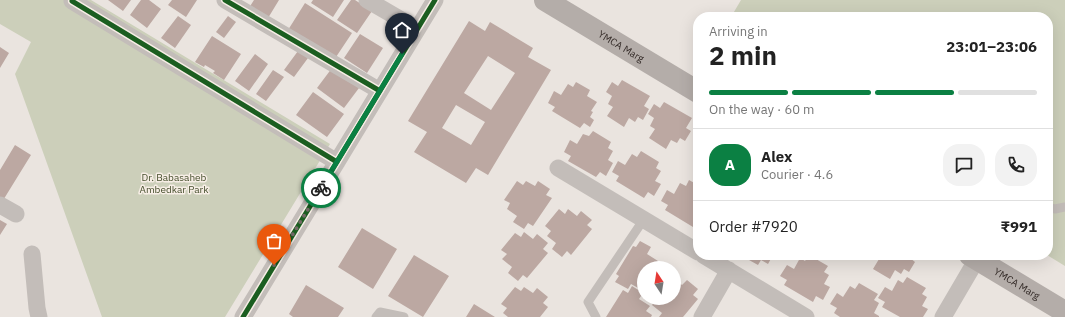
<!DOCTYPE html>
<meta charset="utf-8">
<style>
body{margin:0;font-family:"IBM Plex Sans",sans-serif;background:#f2f2f2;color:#222;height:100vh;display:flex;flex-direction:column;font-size:15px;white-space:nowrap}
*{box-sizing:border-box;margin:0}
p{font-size:13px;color:#767676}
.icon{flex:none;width:22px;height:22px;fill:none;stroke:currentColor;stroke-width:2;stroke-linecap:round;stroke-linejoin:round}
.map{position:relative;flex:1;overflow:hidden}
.sheet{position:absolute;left:693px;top:12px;width:360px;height:248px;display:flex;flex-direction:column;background:#fff;border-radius:16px;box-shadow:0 4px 16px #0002}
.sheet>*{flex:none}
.needle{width:26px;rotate:348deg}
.controls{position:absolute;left:637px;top:261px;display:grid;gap:8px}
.controls a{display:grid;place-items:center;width:44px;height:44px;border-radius:50%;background:#fff;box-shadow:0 4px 16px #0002;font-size:20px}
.pin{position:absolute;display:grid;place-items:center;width:34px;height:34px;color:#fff;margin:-41px -17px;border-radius:50% 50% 50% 0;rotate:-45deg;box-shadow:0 0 4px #0007}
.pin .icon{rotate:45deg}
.courier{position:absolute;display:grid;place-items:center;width:40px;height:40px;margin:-20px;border:3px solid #0b8043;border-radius:50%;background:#fff;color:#222;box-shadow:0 1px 5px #0007}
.overview em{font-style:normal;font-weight:700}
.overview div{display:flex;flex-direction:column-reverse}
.overview{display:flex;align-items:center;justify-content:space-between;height:68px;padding:0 16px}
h1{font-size:26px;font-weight:700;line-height:30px}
.bar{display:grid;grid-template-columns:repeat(4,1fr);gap:6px 4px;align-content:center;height:48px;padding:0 16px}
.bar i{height:5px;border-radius:3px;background:#e0e0e0}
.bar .current{background:#0b8043}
.bar p{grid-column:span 4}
.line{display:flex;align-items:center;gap:10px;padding:0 16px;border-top:1px solid #e0e0e0}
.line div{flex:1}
.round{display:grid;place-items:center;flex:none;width:42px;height:42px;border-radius:16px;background:#f2f2f2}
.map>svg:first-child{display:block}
.green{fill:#cccfba}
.building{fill:#bca8a2;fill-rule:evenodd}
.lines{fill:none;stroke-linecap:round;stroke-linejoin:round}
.service{stroke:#c3bdb9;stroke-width:9}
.minor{stroke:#c3bdb9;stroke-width:17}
.secondary{stroke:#b4ada9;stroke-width:22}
.cycleway-casing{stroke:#f7eee6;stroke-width:8}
.cycleway{stroke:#1b5e20;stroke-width:5}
.done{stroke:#736b67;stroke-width:4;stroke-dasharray:0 7.2}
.route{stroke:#0b8043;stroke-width:5}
.labels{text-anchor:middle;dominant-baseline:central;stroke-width:3;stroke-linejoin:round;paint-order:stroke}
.street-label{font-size:10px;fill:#332a27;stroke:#f7eee6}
.park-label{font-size:10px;fill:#464f2d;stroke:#f7eee6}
</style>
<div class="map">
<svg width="1065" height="317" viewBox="0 0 1065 317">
<rect width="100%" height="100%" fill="#eae4df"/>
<path class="green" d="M0 0H91L330 144 225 317H102L15 74 31 42 0 24Z
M741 0H1065V266L1047 255 1048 17H731Z"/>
<path class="building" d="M108 0H131L123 11Z
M141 0H149L161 9 147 28 130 15Z
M172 0H197L186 17 168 5Z
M254 0H279L265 23 247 11Z
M313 0H344L333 17 311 3Z
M351 0H355L372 11 357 33 337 20Z
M305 3 352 33 334 60 288 30Z
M178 16 191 25 175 48 161 38Z
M228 16 236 22 224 38 216 32Z
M469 21 485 31 490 22 533 48 528 57 551 70 488 175 476 168 466 183 414 152 427 132 408 121ZM488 56 515 73 491 110 464 93ZM456 105 485 122 471 145 442 128Z
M360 34 383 48 367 73 344 58Z
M212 36 241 54 224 80 213 73 215 71 205 65 204 67 195 62Z
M0 47 9 53 0 68Z
M298 51 308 58 294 77 284 70Z
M255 54 268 64 249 91 235 81Z
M332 68 359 88 344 108 317 88Z
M273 70 284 77 266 101 256 94Z
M622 80 650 96 644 106 649 109 643 120 638 117 635 122 629 118 624 127 607 116 613 107 608 104 612 96 606 92 612 82 618 86Z
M576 82 590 90 587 96 597 102 591 111 593 112 590 117 594 120 590 127 584 123 580 128 552 111 555 107 548 103 554 91 561 95 568 84 573 87Z
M313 92 344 114 327 137 296 115Z
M664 102 692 118 686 128 691 131 685 141 680 138 677 143 671 140 666 149 649 138 655 129 650 126 654 118 648 114 654 104 660 108Z
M593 131 611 142 608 148 613 151 608 160 613 163 606 176 600 172 596 177 568 161 571 156 564 152 570 140 577 144 583 134 589 136Z
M15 145 31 155 2 202 0 201V170Z
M641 151 659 162 656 168 661 171 655 181 661 184 654 196 648 192 644 198 616 181 619 176 612 172 618 161 625 165 632 154 637 157Z
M689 180 698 185V222L696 221 693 227 665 210 668 205 661 201 667 190 674 194 680 183 686 186Z
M517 181 523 185 526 181 535 186 538 181 550 189 546 195 552 198 533 226 528 223 524 229 513 222 517 216 507 209 510 203 504 200Z
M559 209 565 214 568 209 577 216 581 211 592 220 587 225 592 229 571 255 567 251 562 257 552 249 556 243 547 236 551 231 545 226Z
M0 220 7 224 0 235Z
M362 228 397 249 373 289 338 267Z
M524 232 533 239 537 234 548 243 543 249 548 253 527 278 523 275 518 281 508 273 512 267 502 259 507 254 501 250 515 233 521 237Z
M640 241 651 247 647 254 658 261 655 266 659 268H644V285L643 284 640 289 631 284 628 289 615 282 619 276 616 274 633 246 636 247Z
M414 255 449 276 423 317 388 296Z
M740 255H773L768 264 761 260 758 265Z
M809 255 828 266 824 272 829 275 824 284 830 287 823 300 816 296 813 302 784 285 787 280 780 276 787 265 794 269 800 258 805 261Z
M875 255H912L910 258 915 262 909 272 904 269 901 274 895 270 890 279 873 269 879 259 874 256Z
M907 277 926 288 922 294 927 297 922 306 928 309 923 317H900L882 307 885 302 878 298 885 287 892 291 898 280 903 283Z
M674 279 682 285 687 280 698 289 693 295 698 299 683 317H659L662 313 652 305 656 300 654 298H674Z
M859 283 878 294 874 300 879 303 874 313 879 316V317H840L834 313 837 308 830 304 837 293 843 297 850 286 855 289Z
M306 285 344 308 338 317H293L289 314Z
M632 286 643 293 639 299 650 306 646 311 652 315 651 317H606L623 290 628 293Z
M515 287 521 291 524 287 533 293 537 288 548 297 543 303 548 307 540 317H508L503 313 507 308 501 304Z
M474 304 495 317H466Z"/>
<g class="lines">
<path class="service" d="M1048 207 1055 209 1065 207
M376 317 380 312 404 317
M596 317 588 302 644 219"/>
<path class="minor" d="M225 0 380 91
M367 0 417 29
M72 1 337 162
M558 168 698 252
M0 205 16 214
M32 254 37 308 39 317
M703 255 806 317
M243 317 435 0
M702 317 729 270
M943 317 977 259"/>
<g class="secondary">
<path id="s1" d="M545 0 698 92"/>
<path id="s2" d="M970 255 1065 312"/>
</g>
<defs>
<path id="cycleway" d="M225 0 380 91
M72 1 337 162
M243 317 435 0"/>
</defs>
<use href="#cycleway" class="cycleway-casing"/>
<use href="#cycleway" class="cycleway"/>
</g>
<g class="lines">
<path class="done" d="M274 265 321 188"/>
<path class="route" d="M321 188 402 54"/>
</g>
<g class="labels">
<g class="street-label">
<text stroke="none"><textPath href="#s1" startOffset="89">YMCA Marg</textPath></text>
<text stroke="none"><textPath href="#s2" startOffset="55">YMCA Marg</textPath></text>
</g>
<g class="park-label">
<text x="174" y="177">Dr. Babasaheb<tspan x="174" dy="12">Ambedkar Park</tspan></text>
</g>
</g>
</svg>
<div class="controls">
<a><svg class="needle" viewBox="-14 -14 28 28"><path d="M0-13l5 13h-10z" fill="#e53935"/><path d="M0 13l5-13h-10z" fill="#767676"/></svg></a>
</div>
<div class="pin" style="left:274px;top:265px;background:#ea580c"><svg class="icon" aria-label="bag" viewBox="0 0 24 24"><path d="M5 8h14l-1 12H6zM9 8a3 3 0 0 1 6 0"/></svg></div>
<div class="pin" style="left:402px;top:54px;background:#1f2937"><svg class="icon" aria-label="home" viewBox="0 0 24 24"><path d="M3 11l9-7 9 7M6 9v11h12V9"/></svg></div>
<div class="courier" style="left:321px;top:188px"><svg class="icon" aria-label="bike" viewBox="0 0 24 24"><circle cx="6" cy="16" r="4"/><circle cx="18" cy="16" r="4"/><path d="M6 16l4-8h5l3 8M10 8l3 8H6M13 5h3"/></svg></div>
<section class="sheet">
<div class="overview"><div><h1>2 min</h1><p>Arriving in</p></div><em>23:01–23:06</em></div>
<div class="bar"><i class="current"></i><i class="current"></i><i class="current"></i><i></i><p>On the way · 60 m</p></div>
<div class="line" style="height:72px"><b class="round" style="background:#0b8043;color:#fff">A</b><div><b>Alex</b><p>Courier · 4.6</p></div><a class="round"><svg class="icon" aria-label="chat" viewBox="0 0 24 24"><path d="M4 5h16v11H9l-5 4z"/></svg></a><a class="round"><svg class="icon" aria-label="phone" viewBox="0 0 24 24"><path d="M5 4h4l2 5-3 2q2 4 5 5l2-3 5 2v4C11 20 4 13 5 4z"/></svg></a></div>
<div class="line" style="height:52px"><div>Order #7920</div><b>₹991</b></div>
</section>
</div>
